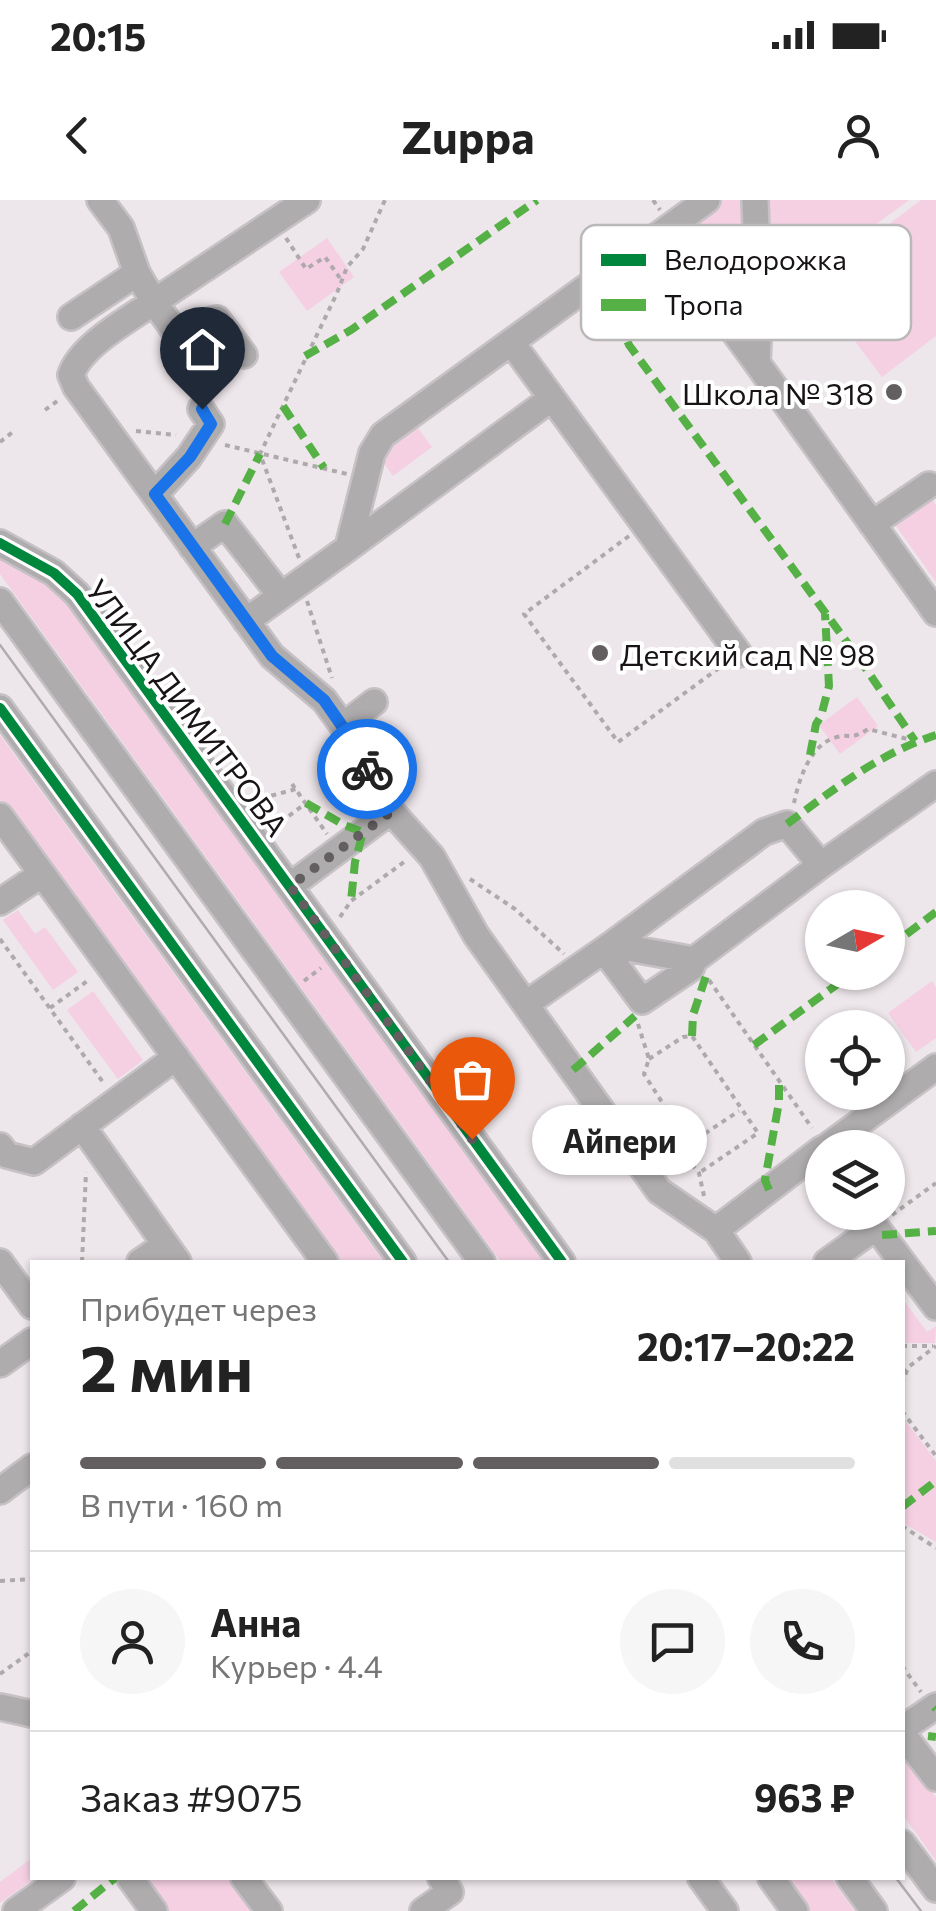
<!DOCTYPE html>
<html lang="ru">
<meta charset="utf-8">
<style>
body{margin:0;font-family:Commissioner,sans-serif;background:#f6f6f6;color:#222;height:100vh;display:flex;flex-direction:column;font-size:38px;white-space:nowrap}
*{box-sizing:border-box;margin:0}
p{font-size:32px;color:#767676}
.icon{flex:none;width:55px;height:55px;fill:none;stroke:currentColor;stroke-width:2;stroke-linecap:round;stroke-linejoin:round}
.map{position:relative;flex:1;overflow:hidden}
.details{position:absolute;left:30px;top:1060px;width:875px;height:620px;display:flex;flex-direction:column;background:#fff;border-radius:0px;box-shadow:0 2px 8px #0004}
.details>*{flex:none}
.needle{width:65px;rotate:81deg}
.controls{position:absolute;left:805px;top:690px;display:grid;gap:20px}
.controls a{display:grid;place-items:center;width:100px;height:100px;border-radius:50%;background:#fff;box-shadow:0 2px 8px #0004;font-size:50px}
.pin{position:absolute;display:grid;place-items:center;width:85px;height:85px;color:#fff;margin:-102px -42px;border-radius:50% 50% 50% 0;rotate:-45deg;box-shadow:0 0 10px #0007}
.pin .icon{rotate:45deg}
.courier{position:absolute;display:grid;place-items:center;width:100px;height:100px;margin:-50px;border:8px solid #1a73e8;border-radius:50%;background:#fff;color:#222;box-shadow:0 2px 12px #0007}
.bubble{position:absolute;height:70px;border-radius:35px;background:#fff;box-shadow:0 2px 8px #0004;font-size:32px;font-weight:700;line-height:70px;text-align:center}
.overview em{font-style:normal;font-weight:700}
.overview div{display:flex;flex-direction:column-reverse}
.overview{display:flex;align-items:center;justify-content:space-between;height:170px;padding:0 50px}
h1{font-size:65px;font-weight:700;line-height:75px}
.bar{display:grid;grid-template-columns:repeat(4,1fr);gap:15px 10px;align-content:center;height:120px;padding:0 50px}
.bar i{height:12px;border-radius:8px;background:#e0e0e0}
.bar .on{background:#635e60}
.bar p{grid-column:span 4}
.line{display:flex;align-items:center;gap:25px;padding:0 50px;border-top:2px solid #e0e0e0}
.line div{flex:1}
.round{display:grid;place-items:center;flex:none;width:105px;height:105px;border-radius:52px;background:#f6f6f6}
.status{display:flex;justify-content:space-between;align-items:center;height:70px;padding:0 50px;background:#fff;direction:ltr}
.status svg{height:28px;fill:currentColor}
header{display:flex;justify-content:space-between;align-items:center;height:130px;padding:0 50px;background:#fff;font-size:45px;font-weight:700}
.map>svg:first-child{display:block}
.green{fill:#f5d0e3}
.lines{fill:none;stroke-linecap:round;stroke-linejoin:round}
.minor-casing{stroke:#c6c1c4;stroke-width:30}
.path{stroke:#aeaaac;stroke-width:4;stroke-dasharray:5 5;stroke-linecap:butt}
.minor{stroke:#afacae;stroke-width:25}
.tram{stroke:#b0abae;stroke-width:2.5}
.quiet{stroke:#55b145;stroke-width:8;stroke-dasharray:15 8;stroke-linecap:butt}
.cycleway-casing{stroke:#fff;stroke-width:16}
.cycleway{stroke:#00873e;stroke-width:10}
.done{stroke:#635e60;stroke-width:10;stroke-dasharray:0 18}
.route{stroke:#1a73e8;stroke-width:12}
.poi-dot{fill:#635e60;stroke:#fff;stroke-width:4}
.labels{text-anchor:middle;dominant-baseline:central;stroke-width:8;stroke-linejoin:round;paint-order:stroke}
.poi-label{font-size:30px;fill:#181416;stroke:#fff;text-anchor:end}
.street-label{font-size:30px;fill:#181416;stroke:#fff}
.key{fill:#fff;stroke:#bab8b9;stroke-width:2.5}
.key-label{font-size:28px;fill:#181416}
</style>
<div class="status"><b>20:15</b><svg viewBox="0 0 49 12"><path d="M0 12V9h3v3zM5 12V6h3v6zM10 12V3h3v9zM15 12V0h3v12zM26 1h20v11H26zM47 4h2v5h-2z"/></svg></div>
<header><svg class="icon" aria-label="back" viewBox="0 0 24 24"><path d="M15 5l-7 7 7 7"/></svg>Zuppa<svg class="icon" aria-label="person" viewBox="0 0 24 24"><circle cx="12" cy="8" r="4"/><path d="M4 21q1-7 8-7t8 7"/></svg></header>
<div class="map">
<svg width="936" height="1711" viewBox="0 0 936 1711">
<rect width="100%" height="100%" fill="#ede6ea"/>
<path class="green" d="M719 0H745L748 122 743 124 677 43 680 31Z
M768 0H909L781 95 770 96Z
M921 0H936V136L882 177 811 83Z
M327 38 354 77 307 111 279 72Z
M418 228 432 247 393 276 379 257Z
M928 293 936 305V382L891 319Z
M0 357 37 375 72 408 547 1062H501L0 374Z
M857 497 878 526 840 554 819 525Z
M0 535 384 1062H337L0 599Z
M18 710 35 734 45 727 78 772 53 790 3 720Z
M932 781 936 787V838L916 852 888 813Z
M93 791 143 860 118 879 67 810Z
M902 1098 927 1132 936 1126 935 1143H903Z
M902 1216 936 1261V1342L903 1323Z
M902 1551 936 1597V1661L903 1615Z
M32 1658V1678H35L0 1703V1682Z
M143 1678H237L261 1711H168Z
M786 1678H831L855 1711H810Z"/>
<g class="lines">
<defs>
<path id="minor" d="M100 0 121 28 137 73 154 102C129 119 80 146 71 175L76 187 272 456 324 500 343 526 391 611 432 657 476 735 659 991 716 1030 738 1062
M755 0 759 116 757 163 936 413
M662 33 757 163
M71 117 137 73
M511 142 739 454
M244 155 217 119 203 123 179 137 154 102 307 0
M155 294 189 257 211 224 201 209
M872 324 929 285
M0 343 54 373 77 394 562 1062
M192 347 225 324 281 396
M348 348 552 198
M0 401 482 1062
M246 421 348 348 372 253 383 235 707 0
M0 508 403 1062
M343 526 374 502
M0 616 325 1062
M290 686 391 611
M0 702 42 674
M611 745 764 632 787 624 821 665
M604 750 642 801 691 768 694 760
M526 804 611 745 694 760 821 665 936 584
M82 926 178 1062
M0 946 7 955 34 962 176 857
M825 948 936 867
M716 1030 822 949
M0 1062 32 1106
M140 1062 165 1045
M827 1062 876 1027 936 1107
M0 1164 32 1141
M0 1291 32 1267
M0 1507 32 1514
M902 1529 936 1506
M902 1533 936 1578
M902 1643 936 1689
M130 1678 154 1711
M244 1678 269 1711
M701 1678 725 1711
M771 1678 795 1711
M850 1678 874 1711
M16 1711 62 1678
M423 1711 450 1692 441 1678"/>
</defs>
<use href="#minor" class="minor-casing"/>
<path class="path" d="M653 0 660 10
M286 38 306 69 325 57 342 81
M45 210 60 199
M136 231 176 235
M0 242 14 231
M225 245 347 274
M629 336 524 414 618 542 723 465
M299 358 260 254 337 93 347 67 363 49 385 0
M307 401 332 478
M292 584 327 634
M252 601 296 589
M794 603C799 579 810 544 837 537 852 533 849 541 868 529L915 541
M273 628 306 603
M470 679 515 709 564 754
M340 717 351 701 404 662
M0 739 105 885
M709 780 812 928
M304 781 321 768
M50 808 90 779
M638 824 649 859 644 874 685 938 680 950 699 973 704 996
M649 859 683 837 692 836 758 933 699 973
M680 950 739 911
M892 1015 936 983
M82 1062 86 972
M902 1146H933
M902 1172 936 1146
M902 1184 907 1170
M902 1211 936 1256
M902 1326 936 1348
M0 1381 32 1379
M902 1466 921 1492
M0 1474 32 1451"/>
<use href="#minor" class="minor"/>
<path class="tram" d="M0 445 449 1062
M896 1678 921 1711"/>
<path class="quiet" d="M592 83 619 121 629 145 860 460 915 541
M624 96 645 92 687 68
M619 121 662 33
M305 156 351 130 537 0
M283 206 324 268
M225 324 260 254
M810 555 816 524 821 516 829 486 825 414
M306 603 344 625 363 632 355 662 351 701
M787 624C834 589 880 553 936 535
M888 748 936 712
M692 836 693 815 706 776
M754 845 854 772
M573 870 635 816
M769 990 765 980 779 902V881
M882 1035 936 1031
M902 1307 936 1281
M934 1507 936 1509
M928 1536 936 1537
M442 1678V1679
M74 1711 115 1678"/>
<defs>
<path id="cycleway" d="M0 343 54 373 77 394 562 1062
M0 508 403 1062"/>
</defs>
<use href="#cycleway" class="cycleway-casing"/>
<use href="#cycleway" class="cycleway"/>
</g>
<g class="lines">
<path class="done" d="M367 569 391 612 290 686 472 939"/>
<path class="route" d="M202 209 211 224 190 257 155 294 272 456 324 500 342 526 367 569"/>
</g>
<g class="poi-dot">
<circle cx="894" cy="192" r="10"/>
<circle cx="600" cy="453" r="10"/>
</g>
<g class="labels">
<g class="poi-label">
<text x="874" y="192">Школа № 318</text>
<text x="620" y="453" text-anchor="start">Детский сад № 98</text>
</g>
<g class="street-label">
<text transform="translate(188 507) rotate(53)">УЛИЦА ДИМИТРОВА</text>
</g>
</g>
<rect x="581" y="25" width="330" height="115" rx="15" class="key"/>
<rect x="601" y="54" width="45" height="12" fill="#00873e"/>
<rect x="601" y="99" width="45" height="12" fill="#55b145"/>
<g class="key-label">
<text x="664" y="70">Велодорожка</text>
<text x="664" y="115">Тропа</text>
</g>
</svg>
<div class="controls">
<a><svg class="needle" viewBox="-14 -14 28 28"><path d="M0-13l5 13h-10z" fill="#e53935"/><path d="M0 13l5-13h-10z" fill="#767676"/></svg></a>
<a><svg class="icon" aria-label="locate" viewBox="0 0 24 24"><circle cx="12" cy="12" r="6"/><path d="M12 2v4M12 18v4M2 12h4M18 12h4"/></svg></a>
<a><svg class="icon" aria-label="layers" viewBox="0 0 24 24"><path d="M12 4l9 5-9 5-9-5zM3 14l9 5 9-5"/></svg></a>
</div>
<div class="pin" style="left:472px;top:939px;background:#ea580c"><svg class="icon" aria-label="bag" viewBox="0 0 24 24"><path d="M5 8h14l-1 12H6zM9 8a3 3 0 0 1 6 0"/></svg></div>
<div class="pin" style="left:202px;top:209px;background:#1f2937"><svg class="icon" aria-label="home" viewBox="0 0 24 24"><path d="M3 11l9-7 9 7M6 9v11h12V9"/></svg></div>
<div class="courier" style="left:367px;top:569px"><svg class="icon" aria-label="bike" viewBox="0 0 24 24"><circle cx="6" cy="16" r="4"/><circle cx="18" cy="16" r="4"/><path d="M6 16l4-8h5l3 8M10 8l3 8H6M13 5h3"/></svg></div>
<div class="bubble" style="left:532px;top:905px;width:175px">Айпери</div>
<section class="details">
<div class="overview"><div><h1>2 мин</h1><p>Прибудет через</p></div><em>20:17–20:22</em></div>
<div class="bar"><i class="on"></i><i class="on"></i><i class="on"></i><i></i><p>В пути · 160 m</p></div>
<div class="line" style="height:180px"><a class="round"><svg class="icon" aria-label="person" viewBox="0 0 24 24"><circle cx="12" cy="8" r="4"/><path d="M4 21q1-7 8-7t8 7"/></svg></a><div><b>Анна</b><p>Курьер · 4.4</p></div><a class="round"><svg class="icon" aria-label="chat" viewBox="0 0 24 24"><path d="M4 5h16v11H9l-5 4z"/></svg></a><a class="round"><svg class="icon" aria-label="phone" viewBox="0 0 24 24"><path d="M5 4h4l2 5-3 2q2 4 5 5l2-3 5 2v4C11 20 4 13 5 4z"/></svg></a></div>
<div class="line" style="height:130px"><div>Заказ #9075</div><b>963 ₽</b></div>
</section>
</div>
